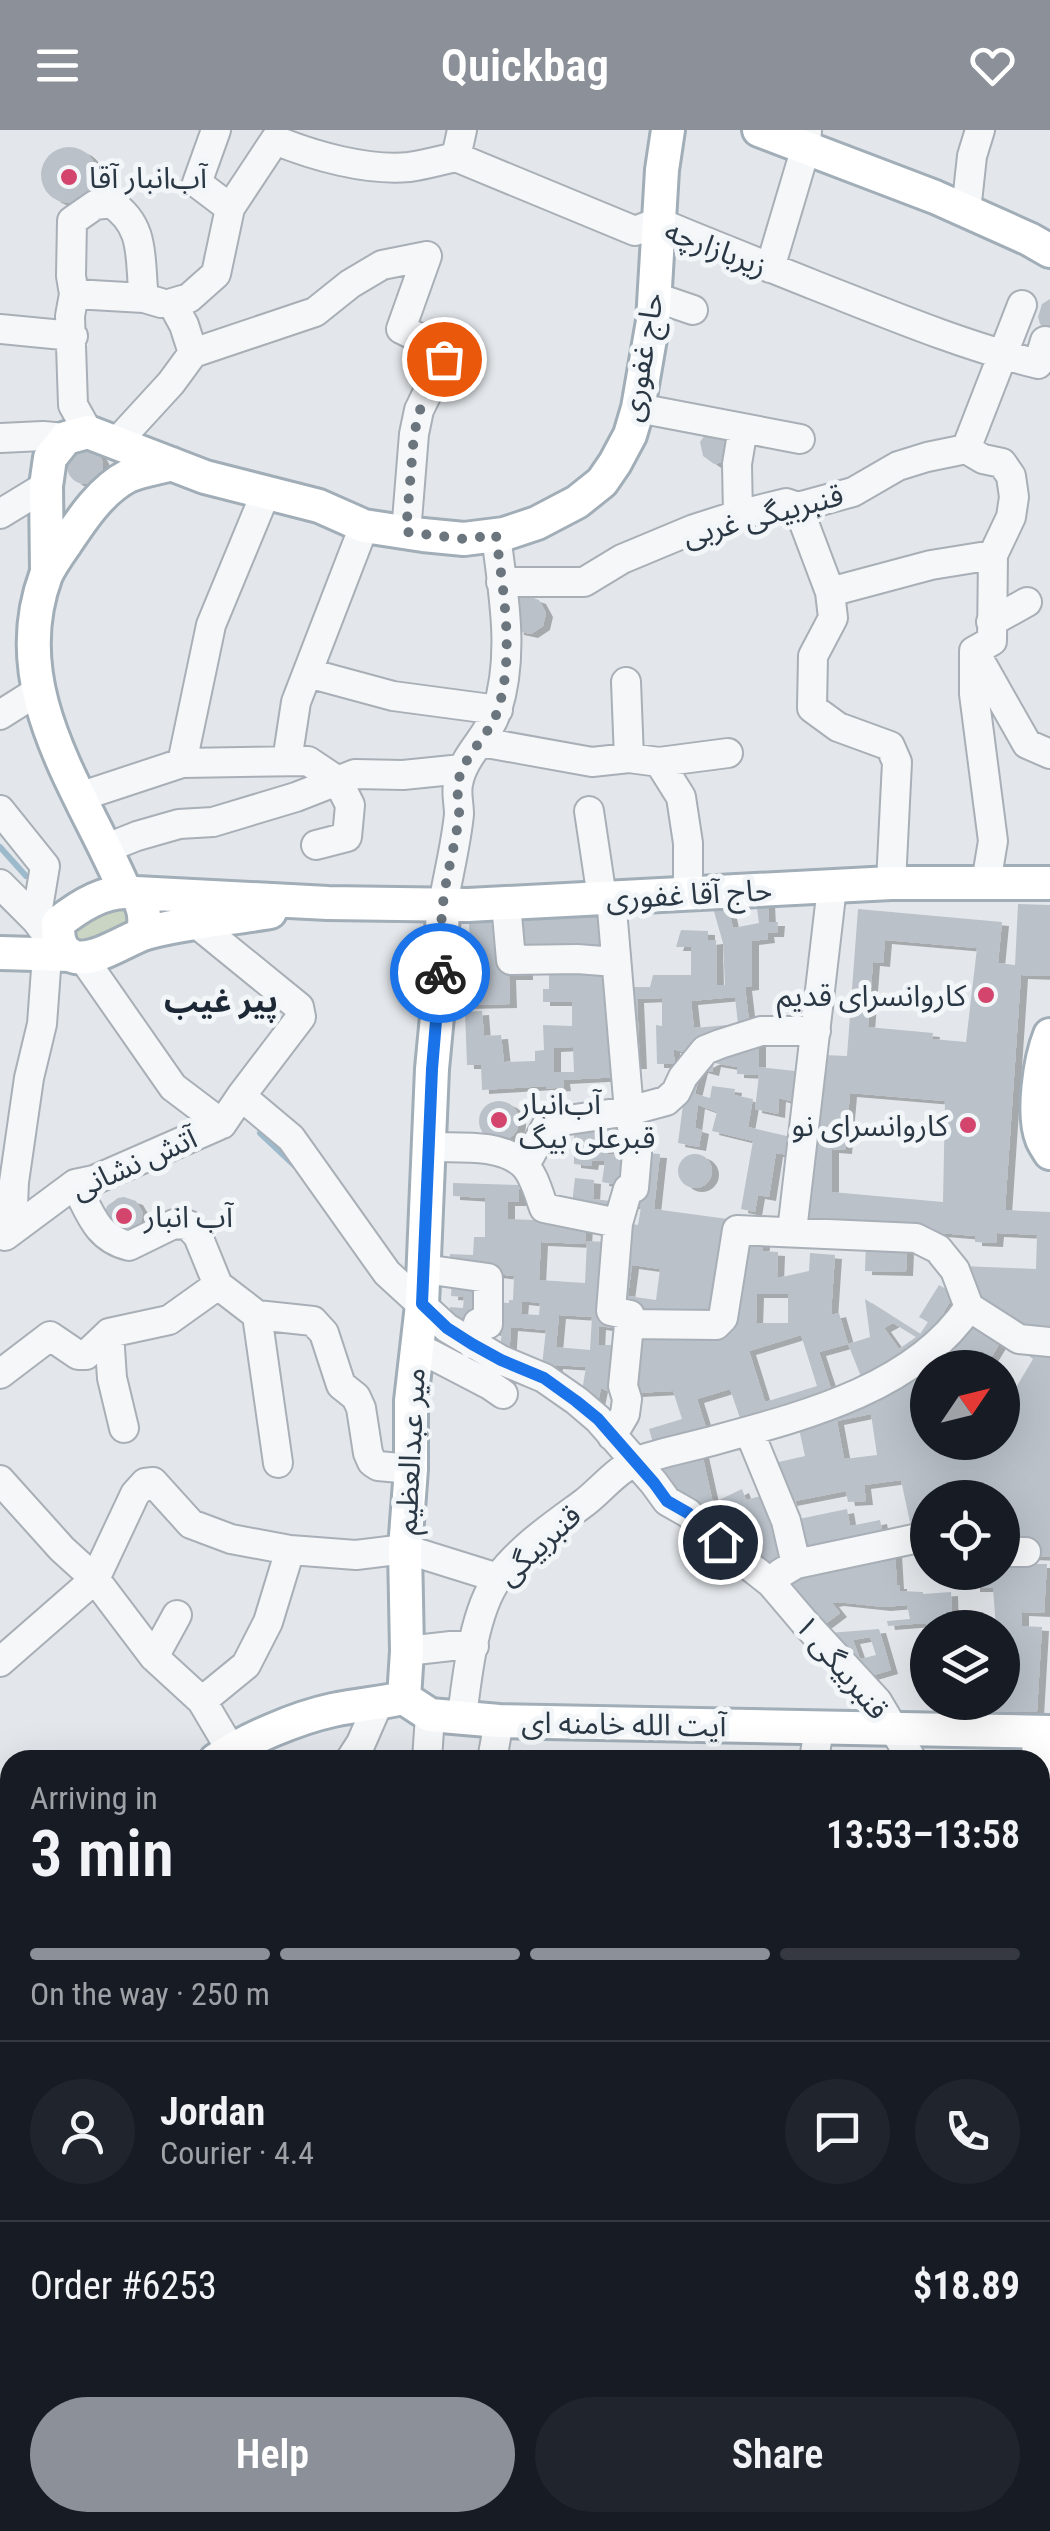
<!DOCTYPE html>
<meta charset="utf-8">
<style>
body{margin:0;font-family:"Roboto Condensed","Noto Sans Arabic",sans-serif;background:#20242c;color:#f1f3f6;height:100vh;display:flex;flex-direction:column;font-size:38px;white-space:nowrap}
*{box-sizing:border-box;margin:0}
p{font-size:32px;color:#9ea1a6}
.icon{flex:none;width:55px;height:55px;fill:none;stroke:currentColor;stroke-width:2;stroke-linecap:round;stroke-linejoin:round}
.map{position:relative;flex:1;overflow:hidden}
.sheet{position:absolute;left:0px;top:1620px;width:1050px;height:782px;display:flex;flex-direction:column;background:#171b24;border-radius:30px 30px 0 0;box-shadow:0 10px 40px #0002}
.sheet>*{flex:none}
.needle{width:65px;rotate:55deg}
.fabs{position:absolute;left:910px;top:1220px;display:grid;gap:20px}
.fabs a{display:grid;place-items:center;width:110px;height:110px;border-radius:50%;background:#171b24;box-shadow:0 10px 40px #0002;font-size:50px}
.pin{position:absolute;display:grid;place-items:center;width:85px;height:85px;color:#fff;margin:-42px;border:5px solid #fff;border-radius:50%;box-shadow:0 2px 10px #0007}
.courier{position:absolute;display:grid;place-items:center;width:100px;height:100px;margin:-50px;border:8px solid #1a73e8;border-radius:50%;background:#fff;color:#222;box-shadow:0 2px 12px #0007}
.overview em{font-style:normal;font-weight:600}
.overview div{display:flex;flex-direction:column-reverse}
.overview{display:flex;align-items:center;justify-content:space-between;height:170px;padding:0 30px}
h1{font-size:65px;font-weight:600;line-height:75px}
.bar{display:grid;grid-template-columns:repeat(4,1fr);gap:15px 10px;align-content:center;height:120px;padding:0 30px}
.bar i{height:12px;border-radius:8px;background:#363941}
.bar .active{background:#8c9099}
.bar p{grid-column:span 4}
.line{display:flex;align-items:center;gap:25px;padding:0 30px;border-top:2px solid #363941}
.line div{flex:1}
.round{display:grid;place-items:center;flex:none;width:105px;height:105px;border-radius:52px;background:#20242c}
.primary-button{display:flex;gap:20px;margin-top:auto;padding:20px 30px}
.primary-button a{flex:1;height:115px;border-radius:60px;background:#8c9099;color:#fff;font-size:40px;font-weight:600;line-height:115px;text-align:center}
.primary-button a+a{background:#20242c;color:#f1f3f6}
header{display:flex;justify-content:space-between;align-items:center;height:130px;padding:0 30px;background:#8c9099;color:#fff;font-size:45px;font-weight:600}
.map>svg:first-child{display:block}
.green{fill:#cad5c3}
.lines{fill:none;stroke-linecap:round;stroke-linejoin:round}
.stream{stroke:#9dbacc;stroke-width:6}
.building{fill:#bac1c9;fill-rule:evenodd;filter:url(#shadow)}
.minor-casing{stroke:#a8afb6;stroke-width:32}
.major-casing{stroke:#a1adb7;stroke-width:38}
.minor{stroke:#f6f7f9;stroke-width:28}
.major{stroke:#fff;stroke-width:32}
.done{stroke:#6b757e;stroke-width:10;stroke-dasharray:0 18}
.route{stroke:#1a73e8;stroke-width:12}
.poi-dot{fill:#d3456d;stroke:#f3f6f8;stroke-width:4}
.labels{text-anchor:middle;dominant-baseline:central;stroke-width:10;stroke-linejoin:round;paint-order:stroke}
.poi-label{font-size:30px;fill:#2a3744;stroke:#f3f6f8;text-anchor:start}
.street-label{font-size:30px;fill:#2a3744;stroke:#f3f6f8}
.neighbourhood-label{font-size:32px;font-weight:bold;fill:#1c2835;stroke:#f3f6f8}
</style>
<header><svg class="icon" aria-label="menu" viewBox="0 0 24 24"><path d="M4 6h16M4 12h16M4 18h16"/></svg>Quickbag<svg class="icon" aria-label="heart" viewBox="0 0 24 24"><path d="M12 20l-8-8c-3-5 5-10 8-4 3-6 11-1 8 4z"/></svg></header>
<div class="map">
<svg width="1050" height="2401" viewBox="0 0 1050 2401">
<defs>
<filter id="shadow"><feDropShadow dx="7" dy="4" stdDeviation="0" flood-color="#0004"/></filter>
</defs>
<rect width="100%" height="100%" fill="#e3e7eb"/>
<path class="green" d="M123 774 129 784 130 798 81 817 71 804 78 793Z"/>
<g class="lines">
<path class="stream" d="M0 717 26 746
M260 1003 295 1036"/>
</g>
<path class="building" d="M41 45a28 28 0 1 1 56 0a28 28 0 1 1-56 0Z
M1050 169V204L1040 194 1038 187 1042 174Z
M707 302 731 304 728 331 714 334 703 326 700 312Z
M67 336a18 18 0 1 1 36 0a18 18 0 1 1-36 0Z
M525 465 539 470 546 483 543 496 531 504 517 501 512 473Z
M768 771 769 792H778L777 803H767L768 809 752 811V856L745 857 750 899 693 925 673 919 675 934H657L656 895 662 896V868L637 869 640 935H631L625 857H650L653 845H691V817H676L681 800 708 801V811L716 810 717 855H725L723 813 713 778 728 776 733 798 759 793 756 772ZM735 867 738 894 694 898 691 871Z
M1018 774 1050 775V846L1021 845 1005 1080 1050 1082V1208L978 1177 962 1136 1036 1139 1037 1105 997 1103 996 1113 975 1112V1106L802 1091 823 925 847 926 858 779 1002 792 998 833 1015 835ZM885 810 977 818 966 912 932 909 933 903 868 897 873 832 883 833ZM850 963 945 971 943 1072 832 1062V1019L845 1020Z
M589 780 601 788V824L518 826 515 789Z
M502 791 526 835V846H509L510 874 461 875 460 860 471 859 469 793Z
M549 835 604 839 620 947 563 950 564 957 546 959V956L482 960 481 935H467L465 882 482 881 484 906 501 905 504 932 535 931V921L544 920 543 895 572 896V872H543V859H549ZM573 917 574 942H554V918Z
M759 906V937L795 941 794 972 779 968 778 984 755 979 759 945 737 944V937L714 933 712 942 701 939 695 964 710 968 712 956 735 959 734 965 753 969 748 997 791 1007 789 1025 776 1023 769 1067 758 1065 755 1082 741 1079 753 1011 712 1001 717 982 698 975 695 998 702 1000 699 1017 678 1013 687 944Z
M479 991a20 20 0 1 1 40 0a20 20 0 1 1-40 0Z
M585 994 623 999 621 1020 608 1018V1024L633 1027 631 1057 602 1052 605 1031H592L591 1036 574 1034V1000Z
M639 1023 660 1024 654 1079 735 1090 711 1186 664 1187 614 1176 623 1092 638 1095 641 1077 628 1074ZM632 1135 660 1139 656 1170 628 1166Z
M678 1041a17 17 0 1 1 34 0a17 17 0 1 1-34 0Z
M575 1048 594 1050 593 1069 620 1072 617 1089 571 1082Z
M453 1053 519 1055V1072H508V1089L586 1092 585 1114 541 1112 539 1150 585 1153 587 1111 608 1112 624 1188 614 1264 601 1258 598 1272 611 1280 614 1264 615 1294 581 1267 586 1237 556 1235 554 1251 541 1244 546 1200 511 1197 509 1228 477 1213 493 1172 509 1173V1170H513L514 1146 473 1142 450 1135V1124L473 1125 474 1107H485V1068L453 1066ZM522 1171 540 1173 539 1185 521 1184ZM559 1185 592 1187 590 1220 556 1217ZM599 1196 614 1198 612 1215H598ZM489 1201 502 1203 500 1216 487 1214Z
M124 1067 136 1071 143 1083 140 1096 131 1103 107 1094 105 1082 107 1076 118 1068Z
M748 1105 764 1107 762 1121 778 1122 777 1148 809 1141 810 1123 835 1125 831 1185 839 1183 848 1214 819 1222 833 1265 742 1294 730 1259 697 1269 708 1304 655 1320 649 1299 682 1289 673 1261 635 1263 634 1198 723 1200ZM757 1164H788V1193H756ZM801 1205 817 1256 765 1272 749 1221Z
M866 1112 907 1119 906 1142 865 1141Z
M452 1150 485 1153 472 1207 448 1193 450 1177 463 1178 464 1167 451 1166Z
M939 1155 955 1164 943 1183 948 1187 933 1211 862 1249 848 1214 870 1207 865 1169 920 1204 928 1192 919 1187ZM893 1193 916 1207 899 1219 884 1198Z
M972 1187 1003 1208 985 1238H928V1312H1002V1285H1007L1005 1276 1033 1229 1016 1216 1050 1217V1427L1030 1426 1002 1415V1368H928V1399L912 1402 901 1350 864 1355 866 1371 848 1372 846 1361 790 1372 782 1343 772 1345 770 1334 805 1326 797 1290ZM871 1284 877 1325 844 1329 837 1291Z
M701 1319 713 1373 742 1359 746 1370 764 1365 790 1432 759 1438 693 1383 654 1334ZM734 1388 743 1404 730 1411 722 1392Z
M847 1379 850 1396 880 1390 883 1405 801 1423 794 1390Z
M895 1422 897 1455H900V1461L923 1462V1464L951 1462 952 1498H926V1493L888 1496 887 1491 910 1489 907 1475 884 1477 837 1472 832 1473 840 1483 820 1498 785 1451 805 1436Z
M1002 1428 1027 1434H1047L1044 1483 1022 1482V1496L1042 1497 1037 1582 967 1581 966 1572H1002V1498H996L993 1458H973V1442H1002Z
M879 1499 891 1540 864 1548 829 1503ZM870 1507 876 1525 860 1529 853 1510Z"/>
<g class="lines">
<defs>
<path id="minor" d="M462 0 456 27 635 101 658 92C710 114 762 134 814 155 888 184 961 215 1038 234L1045 211 1050 212
M230 78 275 10C314 26 367 41 409 37 425 35 441 30 456 27
M966 81 972 26 980 0
M770 138 806 17 807 0
M74 164 144 168 161 173
M655 167 693 180
M0 199 73 206
M193 223 315 182 350 154 382 135 427 126
M638 278 800 309
M88 302 73 275 70 186 74 164 71 146 72 91 95 75 111 73C147 97 139 130 144 168
M0 308 43 306 66 308
M115 314 171 253 193 223 184 195 172 173 189 168 216 144 230 78 197 53 216 0
M798 377 830 462 833 488 813 526 812 578 838 597 890 616 897 632 891 753
M0 384 46 356
M738 385 737 334 743 298
M406 403 414 304 419 280 444 229 434 215 401 199 427 126
M501 452H584L622 429 694 399 738 385 786 373 798 377 853 362 898 336 927 327 966 319
M830 462 931 435 993 425
M991 492 1027 472
M976 524 1027 614 1050 624
M308 543 393 566 498 580
M626 552 629 628
M0 585 38 561
M481 612 592 632 629 628 659 632 681 667 688 713V764
M287 631 296 572 364 396
M659 632 728 623
M182 633 211 495 266 362
M79 667 182 633 308 631 338 651 350 675 347 707 316 715
M0 680 45 736 36 790 42 798
M589 681 602 768
M107 718 137 706 179 694 213 692 296 667 355 644 403 645 462 639
M986 753 993 711 974 564V521L992 511 993 425 1011 387 1014 367 1011 346 1002 333 983 329 966 319 1022 175
M0 754 36 790
M611 767 629 981 637 1023 634 1058 628 1059 618 1093
M506 773 511 830 577 829 616 832
M443 775C448 745 456 715 459 684 459 674 456 664 458 654 463 625 489 607 497 580 515 524 503 462 496 405
M197 794 299 877 301 887 241 966
M83 828 173 957 222 994 241 966 291 1008 387 1143 447 1198 501 1230 544 1248 577 1271 598 1289 654 1353 667 1371 688 1383 719 1412 771 1453 805 1493 877 1571 912 1630
M429 1017C458 1018 500 1013 523 1034 534 1044 539 1065 544 1078L618 1093 611 1181 630 1185 623 1256 627 1269 625 1284 612 1306
M525 1035 548 993 629 981 666 971 676 962 683 947 705 920 720 914 761 901H816
M75 1054C90 1082 96 1108 129 1116L174 1094 188 1095 198 1106 218 1155
M12 1099 14 1052 29 948 42 894 47 826
M792 1101 832 757
M5 1106 75 1054 94 1050 222 994
M424 1139 488 1148V1194L478 1193 472 1214
M257 1185 278 1333
M628 1194 716 1195 723 1188 737 1100 916 1108 938 1119 955 1140 969 1177 1019 1209 1050 1212
M109 1203 112 1248 124 1298
M417 1217 490 1255 503 1264
M0 1244 50 1206 78 1225H86L109 1203 169 1190 218 1155 257 1185 313 1191 324 1203 341 1255 356 1267 361 1278 368 1323 372 1332 378 1336 411 1339
M749 1301 786 1391 796 1434
M0 1350 62 1419 95 1449 154 1527 202 1571 231 1620
M1002 1422H1026
M771 1453 781 1443 796 1434 928 1406
M407 1521 451 1516H474
M154 1527 177 1485
M0 1532 95 1449 135 1364 145 1353 153 1352 191 1394 231 1409 290 1420 356 1425 405 1419 498 1448
M202 1571 246 1535 268 1492 290 1420
M462 1587C467 1546 474 1481 498 1448 520 1418 554 1395 584 1373 601 1360 618 1338 638 1331 659 1323 682 1319 704 1313 796 1288 913 1261 969 1177
M350 1630 361 1613 378 1574
M427 1630 430 1585
M492 1630 499 1591
M814 1630 819 1598
M0 1925 10 1939
M0 2083 10 2062
M0 2361 10 2362
M635 2392V2401
M892 2392 895 2401
M16 2401 18 2392
M41 2401 43 2392
M267 2401 268 2392
M489 2401V2392"/>
<path id="major" d="M759 0 935 67 1029 109 1050 121
M47 441 46 356 50 328 66 308 88 302 205 347 319 376 364 396 423 405 464 409 504 404 537 393 577 372 602 352 615 333 630 305 638 278 653 191 662 40 668 0
M125 761C82 660 3 560 46 445 51 434 59 423 66 413 82 389 101 360 128 346 141 340 158 338 172 334
M136 763 328 773 468 775 891 753H1050
M143 804C146 787 144 778 136 763 108 757 79 776 58 793 58 806 58 819 72 826 93 834 126 809 146 803 185 792 229 789 270 782
M0 823 71 825
M1050 905C1040 930 1032 984 1042 1009 1044 1014 1047 1018 1050 1023
M404 1568 407 1521 405 1419 411 1339V1271L422 1175 432 939 440 855 443 775
M1036 1602 1048 1678 1040 2091
M216 1630C247 1609 296 1588 333 1580 357 1575 380 1573 404 1568L430 1585 499 1591 1050 1602
M0 1749 10 1744
M1040 2252 1050 2253
M1030 2401 1031 2392"/>
</defs>
<use href="#minor" class="minor-casing"/>
<use href="#major" class="major-casing"/>
<use href="#minor" class="minor"/>
<use href="#major" class="major"/>
</g>
<g class="lines">
<path class="done" d="M440 843C441 821 440 797 443 774 446 744 456 714 459 684 460 674 456 663 458 653 463 625 489 607 498 580 515 524 503 461 496 405L464 409 406 402 414 304 420 280 444 229"/>
<path class="route" d="M440 843 432 939 422 1174 447 1198 472 1214 501 1230 544 1248 576 1271 598 1289 654 1353 667 1371 688 1383 720 1412"/>
</g>
<g class="poi-dot">
<circle cx="69" cy="47" r="10"/>
<circle cx="986" cy="865" r="10"/>
<circle cx="499" cy="990" r="10"/>
<circle cx="968" cy="995" r="10"/>
<circle cx="124" cy="1086" r="10"/>
</g>
<g class="labels">
<g class="poi-label">
<text x="89" y="47">آب‌انبار آقا</text>
<text x="966" y="865" text-anchor="end">کاروانسرای قدیم</text>
<text x="519" y="973">آب‌انبار<tspan x="519" dy="34">قبرعلی بیگ</tspan></text>
<text x="948" y="995" text-anchor="end">کاروانسرای نو</text>
<text x="144" y="1086">آب انبار</text>
</g>
<g class="street-label">
<text transform="translate(716 118) rotate(21)">زیربازارچه</text>
<text transform="translate(642 227) rotate(-80)">حاج غفوری</text>
<text transform="translate(763 385) rotate(-15)">قنبربیگی غربی</text>
<text transform="translate(689 764) rotate(-3)">حاج آقا غفوری</text>
<text transform="translate(134 1033) rotate(-24)">آتش نشانی</text>
<text transform="translate(410 1321) rotate(-87)">میر عبدالعظیم</text>
<text transform="translate(539 1415) rotate(-43)">قنبربیگی</text>
<text transform="translate(842 1537) rotate(50)">قنبربیگی ۱</text>
<text transform="translate(624 1594) rotate(1)">آیت الله خامنه ای</text>
</g>
<g class="neighbourhood-label">
<text x="221" y="871">پیر غیب</text>
</g>
</g>
</svg>
<div class="fabs">
<a><svg class="needle" viewBox="-14 -14 28 28"><path d="M0-13l5 13h-10z" fill="#e53935"/><path d="M0 13l5-13h-10z" fill="#9ea1a6"/></svg></a>
<a><svg class="icon" aria-label="locate" viewBox="0 0 24 24"><circle cx="12" cy="12" r="6"/><path d="M12 2v4M12 18v4M2 12h4M18 12h4"/></svg></a>
<a><svg class="icon" aria-label="layers" viewBox="0 0 24 24"><path d="M12 4l9 5-9 5-9-5zM3 14l9 5 9-5"/></svg></a>
</div>
<div class="pin" style="left:444px;top:229px;background:#ea580c"><svg class="icon" aria-label="bag" viewBox="0 0 24 24"><path d="M5 8h14l-1 12H6zM9 8a3 3 0 0 1 6 0"/></svg></div>
<div class="pin" style="left:720px;top:1412px;background:#1f2937"><svg class="icon" aria-label="home" viewBox="0 0 24 24"><path d="M3 11l9-7 9 7M6 9v11h12V9"/></svg></div>
<div class="courier" style="left:440px;top:843px"><svg class="icon" aria-label="bike" viewBox="0 0 24 24"><circle cx="6" cy="16" r="4"/><circle cx="18" cy="16" r="4"/><path d="M6 16l4-8h5l3 8M10 8l3 8H6M13 5h3"/></svg></div>
<section class="sheet">
<div class="overview"><div><h1>3 min</h1><p>Arriving in</p></div><em>13:53–13:58</em></div>
<div class="bar"><i class="active"></i><i class="active"></i><i class="active"></i><i></i><p>On the way · 250 m</p></div>
<div class="line" style="height:180px"><a class="round"><svg class="icon" aria-label="person" viewBox="0 0 24 24"><circle cx="12" cy="8" r="4"/><path d="M4 21q1-7 8-7t8 7"/></svg></a><div><b>Jordan</b><p>Courier · 4.4</p></div><a class="round"><svg class="icon" aria-label="chat" viewBox="0 0 24 24"><path d="M4 5h16v11H9l-5 4z"/></svg></a><a class="round"><svg class="icon" aria-label="phone" viewBox="0 0 24 24"><path d="M5 4h4l2 5-3 2q2 4 5 5l2-3 5 2v4C11 20 4 13 5 4z"/></svg></a></div>
<div class="line" style="height:130px"><div>Order #6253</div><b>$18.89</b></div>
<div class="primary-button"><a>Help</a><a>Share</a></div>
</section>
</div>
